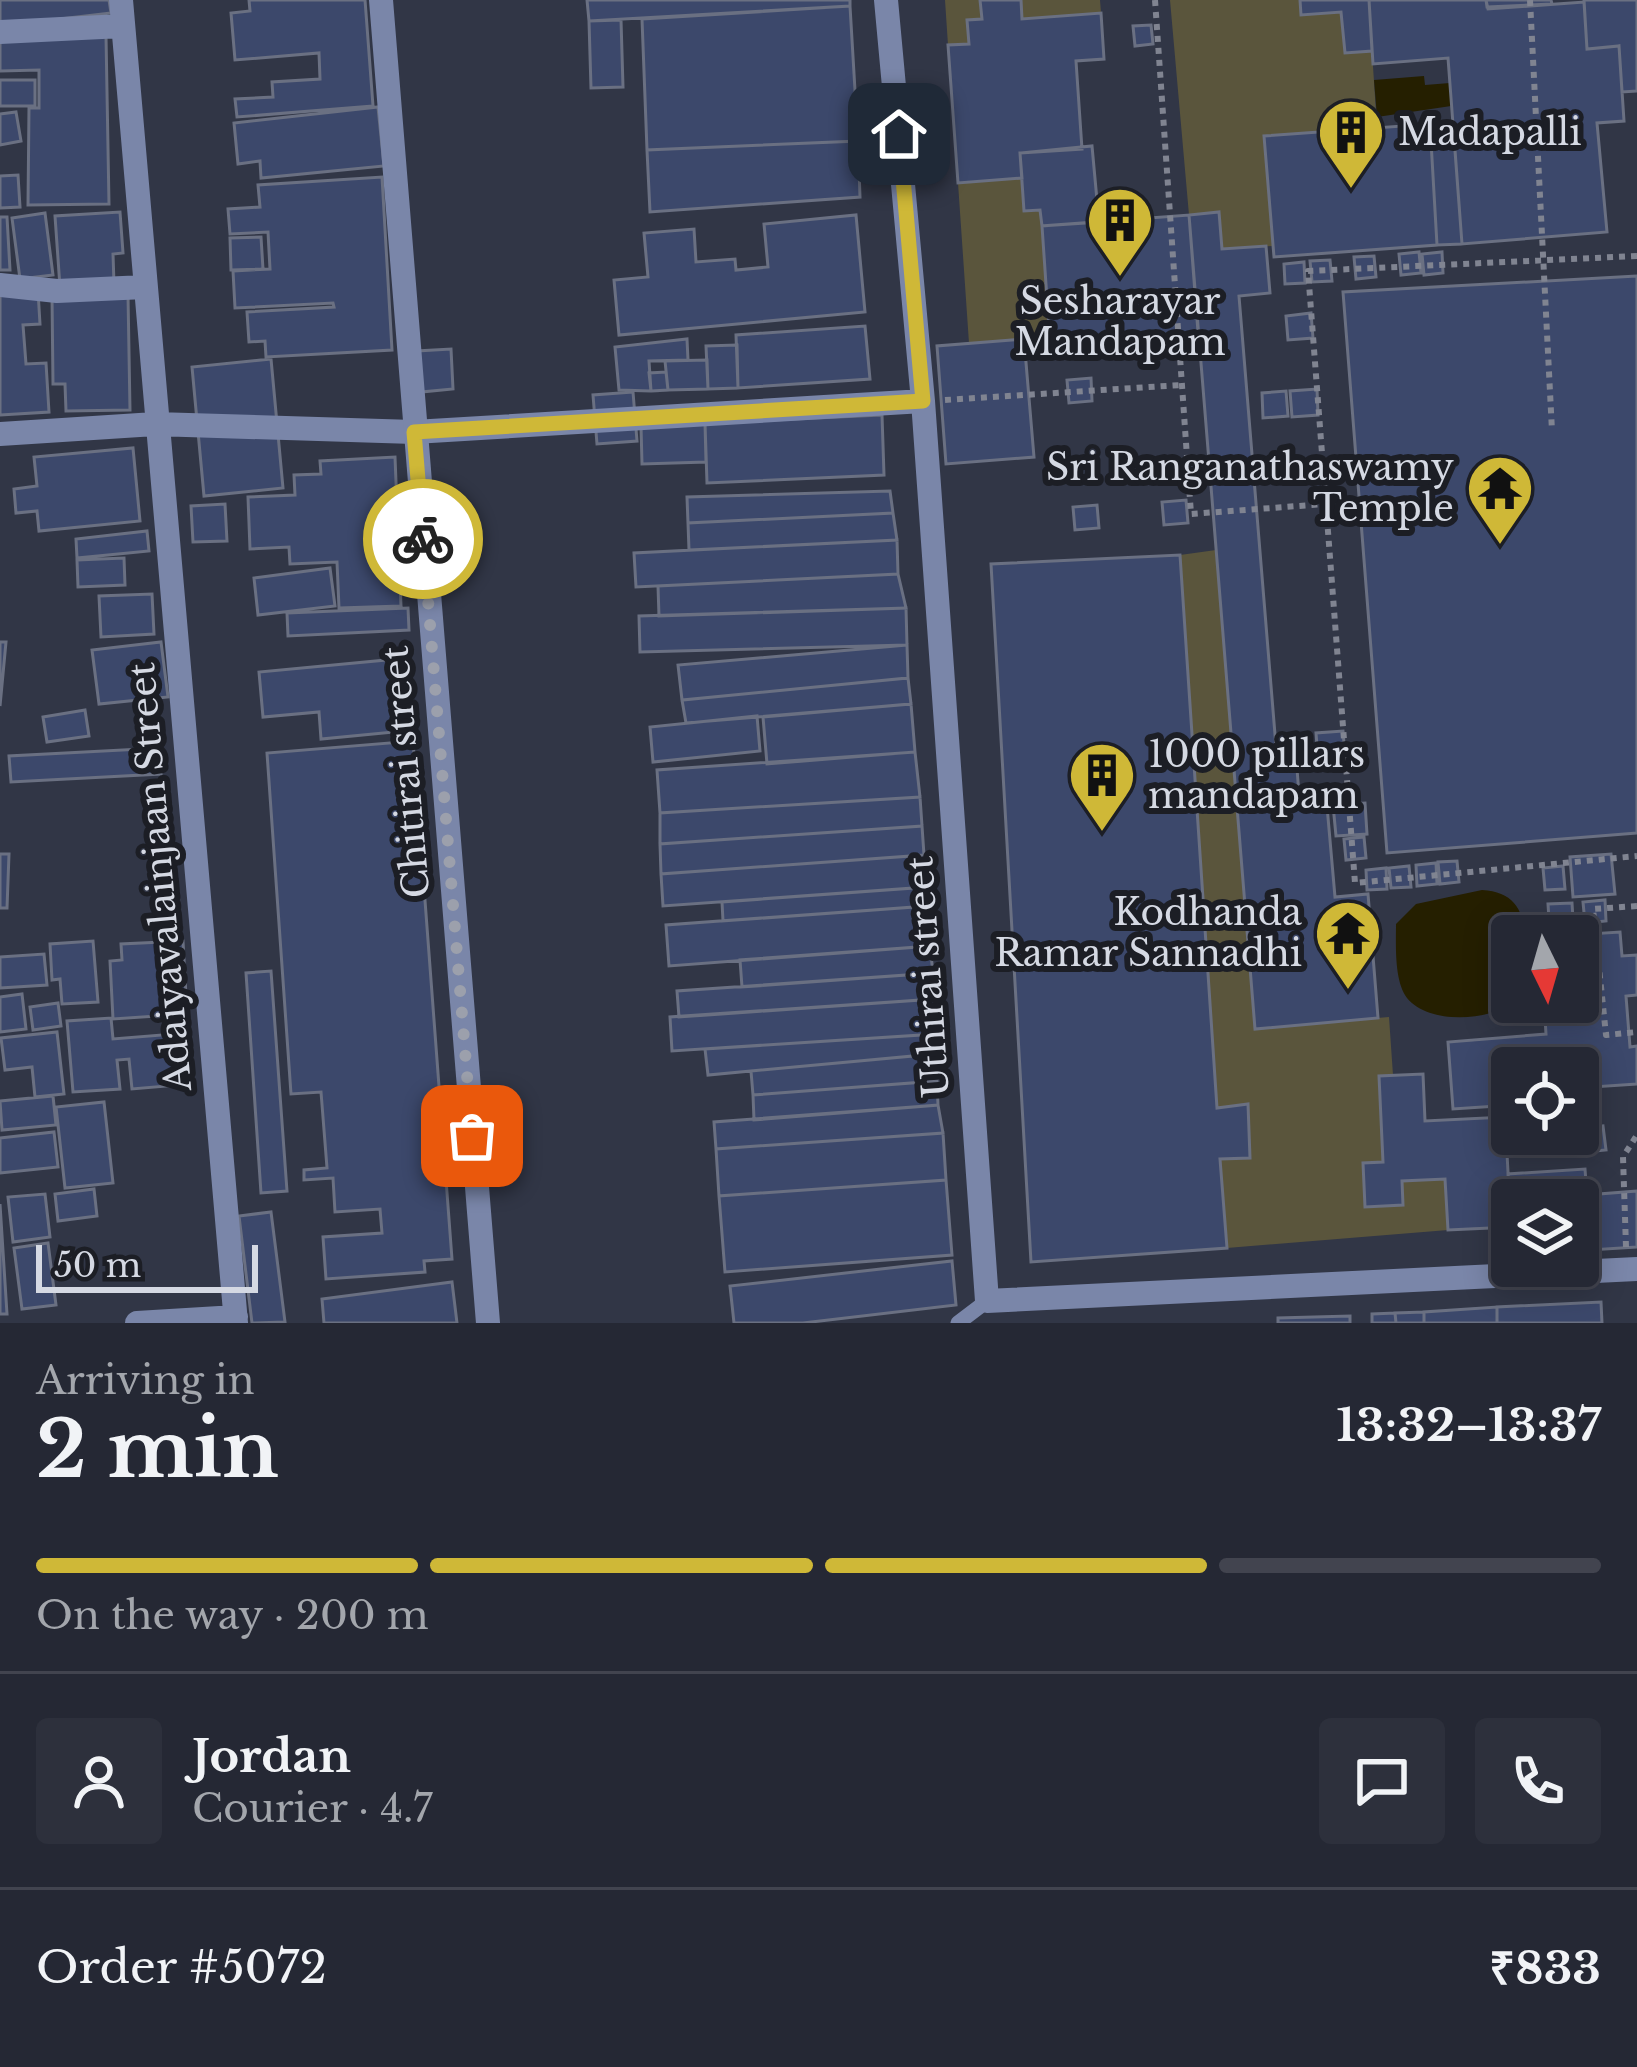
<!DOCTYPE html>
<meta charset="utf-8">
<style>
body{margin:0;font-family:"Libre Baskerville",serif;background:#2d303c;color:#f1f3f6;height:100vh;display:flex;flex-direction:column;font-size:45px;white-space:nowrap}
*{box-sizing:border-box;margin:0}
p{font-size:39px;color:#a3a6ac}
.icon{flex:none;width:66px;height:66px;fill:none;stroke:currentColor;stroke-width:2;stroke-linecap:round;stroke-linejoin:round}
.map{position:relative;height:1323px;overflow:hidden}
.sheet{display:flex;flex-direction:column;background:#252834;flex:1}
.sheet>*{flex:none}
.needle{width:78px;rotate:175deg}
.controls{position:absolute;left:1491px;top:915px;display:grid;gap:24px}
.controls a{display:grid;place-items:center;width:108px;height:108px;border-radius:12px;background:#252834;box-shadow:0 6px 30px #0003,0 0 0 3px #42444f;font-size:60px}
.scale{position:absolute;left:36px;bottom:30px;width:222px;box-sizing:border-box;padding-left:12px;border:6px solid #d5d9e3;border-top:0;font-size:33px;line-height:42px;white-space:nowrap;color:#d5d9e3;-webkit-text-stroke:9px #1c1e25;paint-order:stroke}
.pin{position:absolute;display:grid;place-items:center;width:102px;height:102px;color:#fff;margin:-51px;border-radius:24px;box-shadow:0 6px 18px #0006}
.courier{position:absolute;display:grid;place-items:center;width:120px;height:120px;margin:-60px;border:9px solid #cfb837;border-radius:50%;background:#fff;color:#222;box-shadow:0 3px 15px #0007}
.overview em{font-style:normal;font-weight:800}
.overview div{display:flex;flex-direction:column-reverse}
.overview{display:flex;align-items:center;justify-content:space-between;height:204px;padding:0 36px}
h1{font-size:78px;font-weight:800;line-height:90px}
.bar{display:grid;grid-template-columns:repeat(4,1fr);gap:18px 12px;align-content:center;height:144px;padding:0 36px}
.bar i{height:15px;border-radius:9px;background:#42444f}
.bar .active{background:#cfb837}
.bar p{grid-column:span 4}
.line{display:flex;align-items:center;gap:30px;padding:0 36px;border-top:3px solid #42444f}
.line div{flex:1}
.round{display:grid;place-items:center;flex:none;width:126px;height:126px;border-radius:12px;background:#2d303c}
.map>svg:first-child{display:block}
.green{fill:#5a553c}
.water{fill:#251f00}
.building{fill:#3c486b;stroke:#6a7082;stroke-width:3}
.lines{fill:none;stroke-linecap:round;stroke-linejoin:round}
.path{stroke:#808491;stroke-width:6;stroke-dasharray:6 6;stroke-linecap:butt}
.service{stroke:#7a86a9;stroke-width:15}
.minor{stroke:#7a86a9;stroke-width:24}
.tertiary{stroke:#7a86a9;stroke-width:24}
.done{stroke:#9ca0ac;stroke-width:12;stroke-dasharray:0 21.6}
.route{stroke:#cfb837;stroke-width:15}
.labels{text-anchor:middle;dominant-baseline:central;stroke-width:12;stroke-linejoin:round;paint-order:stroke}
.poi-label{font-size:36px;fill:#d5d9e3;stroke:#1c1e25;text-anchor:start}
.street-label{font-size:36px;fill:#d5d9e3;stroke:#1c1e25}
</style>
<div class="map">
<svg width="1637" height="1323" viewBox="0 0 1637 1323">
<rect width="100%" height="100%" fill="#313646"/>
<path class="green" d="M945 0H980L982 19 967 21 969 44 948 45Z
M1021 0H1100L1101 13 1022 19Z
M1170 0H1300L1301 15 1341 12 1345 53 1372 51 1377 128 1264 137 1273 246 1222 249 1219 212 1189 215Z
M1022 178 1040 210 1050 337 969 343 958 183Z
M1216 550 1255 1028 1389 1017 1393 1075 1379 1077 1383 1162 1363 1163 1365 1206 1402 1205V1181L1445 1179 1448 1230 1227 1248 1220 1159 1250 1157 1247 1104 1217 1108 1180 555Z"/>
<path class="water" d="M1424 76 1425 85 1450 83 1451 106 1377 117 1374 80Z
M1482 890C1512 892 1523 907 1525 936H1512L1513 1002C1490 1021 1429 1025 1407 998 1394 981 1396 945 1396 924L1416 904Z"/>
<path class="building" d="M0 0H109L111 13 0 26Z
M249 0H365L373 106 237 117 235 99 273 97 272 82 320 79 319 53 235 60 231 13 250 11Z
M587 0H850V6L589 21Z
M980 0H1021L1022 19 1101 13 1104 59 1076 61 1082 149 1020 153 1022 178 958 183 948 45 969 44 967 20 982 19Z
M1300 0H1369L1372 51 1345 53 1341 12 1301 15Z
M1369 0H1486L1488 9 1584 2 1587 49 1619 46 1624 121 1597 123 1607 232 1462 244 1448 58 1373 64Z
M1486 0H1551L1552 4 1487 7Z
M1637 0V91L1622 92 1619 46 1587 49 1584 0Z
M850 6 858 141 647 150 642 19Z
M621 20 623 87 591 88 589 21Z
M1151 25 1153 44 1135 46 1133 26Z
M106 36 109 204 28 205 29 108H39V70L0 71V38Z
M0 80H35V106H0Z
M378 107 384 166 261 178 260 161 238 164 234 123Z
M16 112 21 141 0 145V114Z
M1453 123 1462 244 1437 245 1430 124Z
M1430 124 1437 245 1274 257 1264 136Z
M858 141 860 197 650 212 647 150Z
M1092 146 1099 222 1042 226 1040 210 1024 211 1020 153Z
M18 175 20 207 0 208V176Z
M382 177 392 350 266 357 265 341 249 342 247 312 334 307 333 303 235 308 233 271 270 269 268 232 230 234 228 209 260 207 258 185Z
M120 212 123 253 113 254 114 284 60 287 55 216Z
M1219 212 1222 249 1266 246 1270 293 1239 296 1278 771 1297 769 1300 807 1327 806 1335 897 1368 894 1378 1018 1255 1029 1189 215Z
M45 213 53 275 20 279 12 218Z
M856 215 865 312 619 335 614 280 648 277 644 233 694 229 696 262 735 259 736 270 768 267 764 224Z
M1189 215 1198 332 1050 343 1042 226Z
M0 217H7L10 270H0Z
M261 237 263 269 231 270 230 238Z
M1419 252 1421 273 1401 275 1399 254Z
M1442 252 1443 273 1424 275 1422 254Z
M1374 256 1376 277 1356 279 1354 257Z
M1330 260 1332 281 1312 282 1310 261Z
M1304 262 1305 283 1285 284 1284 264Z
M1637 276V833L1387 853 1343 292Z
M38 291 40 324 23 325 26 364 46 363 49 412 0 415V294Z
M128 295 130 410 66 411 65 384H53L52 296Z
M1311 313 1313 338 1288 340 1286 316Z
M865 326 870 379 738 388 736 335Z
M687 339 688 360 649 361 651 391 619 390 615 347Z
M1024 339 1034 457 946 464 937 346Z
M737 345 738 388 708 389 706 346Z
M451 349 453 389 421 392 417 351Z
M271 359 283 488 204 496 192 367Z
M707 360 708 389 668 390 665 361Z
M666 372 668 390 651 391 649 373Z
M1091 378 1092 401 1069 403 1067 380Z
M1317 389 1318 415 1292 417 1290 391Z
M1286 391 1288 416 1263 418 1262 393Z
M633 392 637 441 597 444 593 395Z
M882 415 884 475 707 483 705 423Z
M705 423 706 462 642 464 641 426Z
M133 448 140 521 39 531 37 511 16 513 14 489 37 486 34 457Z
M395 457 401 606 339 608 337 562 290 564 289 547 250 549 248 497 295 495 294 475 321 474 320 461Z
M890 491 893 513 688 523 687 497Z
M1186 500 1188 523 1164 525 1162 502Z
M225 504 227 541 193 542 191 506Z
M1097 505 1099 528 1075 530 1073 507Z
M893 513 897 540 689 550 688 523Z
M147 531 149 551 77 558 76 539Z
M897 540 898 574 636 587 634 553Z
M1180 555 1217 1108 1248 1104 1250 1158 1220 1159 1227 1248 1031 1262 991 564Z
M124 558 125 585 78 587 77 560Z
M330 568 335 606 258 615 254 578Z
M898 574 906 608 659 616 658 586Z
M152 594 154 634 101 637 99 596Z
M408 608 409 630 288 636 287 613Z
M906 608 907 645 640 652 639 616Z
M0 642H6L0 706Z
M161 642 168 697 99 704 92 650Z
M907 645 908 678 682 700 678 665Z
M408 658 415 730 321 739 319 712 263 717 259 672Z
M908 678 911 704 686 723 682 700Z
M911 704 915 752 767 764 763 717Z
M85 710 89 736 47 742 43 717Z
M757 716 760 751 653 762 650 727Z
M1343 731 1345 756 1318 759 1316 733Z
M413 741 452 1259 424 1261 425 1272 326 1279 323 1237 382 1233 380 1209 335 1212 333 1178 304 1180V1170L327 1168 321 1092 291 1094 267 753Z
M160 748 161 774 11 782 9 756Z
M915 752 920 797 660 813 657 770Z
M920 797 922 826 660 844V813Z
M1365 803 1367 834 1336 836 1333 805Z
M922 826 924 855 661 874 660 844Z
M1364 837 1366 858 1346 860 1344 839Z
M0 854H9L7 908H0Z
M1611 854 1615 894 1573 897 1570 857Z
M924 855 927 887 663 906 661 874Z
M1457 861 1459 882 1440 884 1438 862Z
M1436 863 1437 884 1417 886 1416 865Z
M1409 866 1411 887 1391 888 1389 868Z
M1563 866 1565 889 1545 890 1543 868Z
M1386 868 1387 889 1367 890 1366 870Z
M927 887V906L723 921 722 902Z
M1605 900 1606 921 1585 923 1583 902Z
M1572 903 1574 935 1620 932 1622 956 1637 955V995L1626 996 1630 1047 1637 1046V1084L1578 1088V1068H1512V1105L1453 1109 1448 1042 1546 1034 1544 1002H1578V936H1550L1548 904Z
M927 906 930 946 669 966 666 925Z
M93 941 98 1002 62 1004 60 979 52 980 50 944Z
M183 941 187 1014 113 1019 110 961 122 960 121 944Z
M930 946 933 973 742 987 740 960Z
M44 954 47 985 0 988V957Z
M271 971 287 1191 261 1193 246 973Z
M933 973 934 999 679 1017 677 991Z
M22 994 26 1029 0 1032V997Z
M934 999 936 1034 672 1051 670 1017Z
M58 1003 61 1026 33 1030 30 1007Z
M111 1018 113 1039 186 1033 191 1084 132 1089 129 1059 117 1060 120 1089 73 1092 67 1021Z
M57 1032 64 1094 35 1097 32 1067 5 1070 1 1038Z
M936 1034 935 1054 708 1075 705 1049Z
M935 1054 937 1081 753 1095 751 1071Z
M1423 1074 1425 1121 1505 1117 1511 1227 1448 1230 1445 1179 1402 1181 1403 1205 1365 1207 1363 1163 1383 1162 1379 1076Z
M937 1081 938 1105 754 1120 753 1095Z
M53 1096 56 1125 2 1130 0 1101Z
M104 1102 113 1183 65 1188 56 1107Z
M938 1105 943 1133 716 1149 714 1122Z
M1603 1126 1606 1150 1584 1152 1581 1128Z
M54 1132 58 1167 0 1173V1138Z
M943 1133 946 1180 719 1196 716 1149Z
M1585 1169 1589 1223H1578V1200H1512L1511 1227 1508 1174Z
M946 1180 952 1255 725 1272 719 1196Z
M94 1189 97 1216 58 1221 55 1194Z
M1637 1191V1247L1590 1250 1587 1195Z
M45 1194 50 1237 13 1242 8 1197Z
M0 1204 7 1314H0Z
M271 1212 285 1322 252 1323 239 1216Z
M48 1243 56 1305 22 1309 14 1248Z
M952 1261 956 1305 803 1323H734L730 1286Z
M452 1282 457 1323H324L322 1299Z
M1601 1302 1602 1323H1497V1307Z
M1497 1307V1323H1424V1312Z
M1424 1312V1323H1396L1395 1313Z
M1395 1313 1396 1323H1372V1314Z
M1350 1316V1323H1278V1318Z"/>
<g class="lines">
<path class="path" d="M1155 0 1191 514 1325 504
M1530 0 1552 431
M1637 256 1308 271 1355 883 1637 856
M945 400 1181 385
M1637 906 1593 909 1606 1035 1637 1032
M1626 1247 1623 1157 1637 1135"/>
<path class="service" d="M958 1323 987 1301"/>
<path class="minor" d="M121 0 236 1323
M886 0 923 401 987 1301 1637 1269
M0 32 122 26
M0 285 57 291 145 287
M0 434 155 424 414 432 923 401
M137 1323 236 1317"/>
<path class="tertiary" d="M381 0 488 1323"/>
</g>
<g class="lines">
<path class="done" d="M423 539 472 1136"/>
<path class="route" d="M423 539 414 432 923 401 899 134"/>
</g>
<defs>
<symbol id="building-pin" viewBox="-11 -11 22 30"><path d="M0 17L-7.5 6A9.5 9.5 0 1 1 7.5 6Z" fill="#cfb837" stroke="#1c1e25"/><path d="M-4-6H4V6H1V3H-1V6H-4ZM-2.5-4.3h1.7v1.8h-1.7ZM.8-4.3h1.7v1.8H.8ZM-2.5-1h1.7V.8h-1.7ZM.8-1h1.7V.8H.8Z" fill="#111"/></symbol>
<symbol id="temple-pin" viewBox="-11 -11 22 30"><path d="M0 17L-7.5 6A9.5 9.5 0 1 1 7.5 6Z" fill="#cfb837" stroke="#1c1e25"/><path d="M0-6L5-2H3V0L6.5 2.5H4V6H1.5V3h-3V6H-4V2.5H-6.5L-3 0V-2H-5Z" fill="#111"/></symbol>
</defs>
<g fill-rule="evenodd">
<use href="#building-pin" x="1313" y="94" width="76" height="104"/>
<use href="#building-pin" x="1082" y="182" width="76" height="104"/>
<use href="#temple-pin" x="1462" y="450" width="76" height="104"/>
<use href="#building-pin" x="1064" y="737" width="76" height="104"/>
<use href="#temple-pin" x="1310" y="895" width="76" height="104"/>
</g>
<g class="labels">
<g class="poi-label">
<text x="1398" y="132">Madapalli</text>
<text x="1120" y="301" text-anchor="middle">Sesharayar<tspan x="1120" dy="41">Mandapam</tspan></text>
<text x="1454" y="467" text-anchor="end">Sri Ranganathaswamy<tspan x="1454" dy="41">Temple</tspan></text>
<text x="1148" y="754">1000 pillars<tspan x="1148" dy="41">mandapam</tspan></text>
<text x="1302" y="912" text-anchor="end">Kodhanda<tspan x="1302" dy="41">Ramar Sannadhi</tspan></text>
</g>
<g class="street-label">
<text transform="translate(406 772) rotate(-95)">Chitirai street</text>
<text transform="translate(160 877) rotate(-95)">Adaiyavalainjaan Street</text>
<text transform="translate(928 977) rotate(-94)">Uthirai street</text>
</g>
</g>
</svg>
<div class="controls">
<a><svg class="needle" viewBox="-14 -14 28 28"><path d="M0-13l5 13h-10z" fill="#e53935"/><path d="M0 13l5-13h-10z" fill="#a3a6ac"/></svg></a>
<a><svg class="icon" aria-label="locate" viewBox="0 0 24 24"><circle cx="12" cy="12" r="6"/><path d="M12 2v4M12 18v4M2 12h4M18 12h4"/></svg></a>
<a><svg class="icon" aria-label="layers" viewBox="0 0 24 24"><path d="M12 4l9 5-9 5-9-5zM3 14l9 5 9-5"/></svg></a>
</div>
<div class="scale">50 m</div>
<div class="pin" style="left:472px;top:1136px;background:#ea580c"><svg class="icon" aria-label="bag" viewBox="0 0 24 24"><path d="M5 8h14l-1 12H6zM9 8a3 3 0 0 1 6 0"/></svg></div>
<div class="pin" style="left:899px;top:134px;background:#1f2937"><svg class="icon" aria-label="home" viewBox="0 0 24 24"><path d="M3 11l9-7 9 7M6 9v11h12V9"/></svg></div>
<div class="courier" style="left:423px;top:539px"><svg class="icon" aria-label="bike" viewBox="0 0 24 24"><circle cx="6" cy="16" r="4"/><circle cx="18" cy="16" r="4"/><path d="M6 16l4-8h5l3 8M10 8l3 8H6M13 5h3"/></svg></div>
</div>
<section class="sheet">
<div class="overview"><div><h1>2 min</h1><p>Arriving in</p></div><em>13:32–13:37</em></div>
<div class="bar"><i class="active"></i><i class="active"></i><i class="active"></i><i></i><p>On the way · 200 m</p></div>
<div class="line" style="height:216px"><a class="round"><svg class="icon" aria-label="person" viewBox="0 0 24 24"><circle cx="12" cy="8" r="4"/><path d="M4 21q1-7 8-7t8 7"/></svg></a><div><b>Jordan</b><p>Courier · 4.7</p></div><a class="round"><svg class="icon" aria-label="chat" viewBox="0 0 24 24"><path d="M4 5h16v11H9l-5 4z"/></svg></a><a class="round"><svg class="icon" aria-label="phone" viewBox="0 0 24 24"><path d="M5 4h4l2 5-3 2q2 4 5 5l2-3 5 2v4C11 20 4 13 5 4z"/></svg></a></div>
<div class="line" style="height:156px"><div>Order #5072</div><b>₹833</b></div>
</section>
